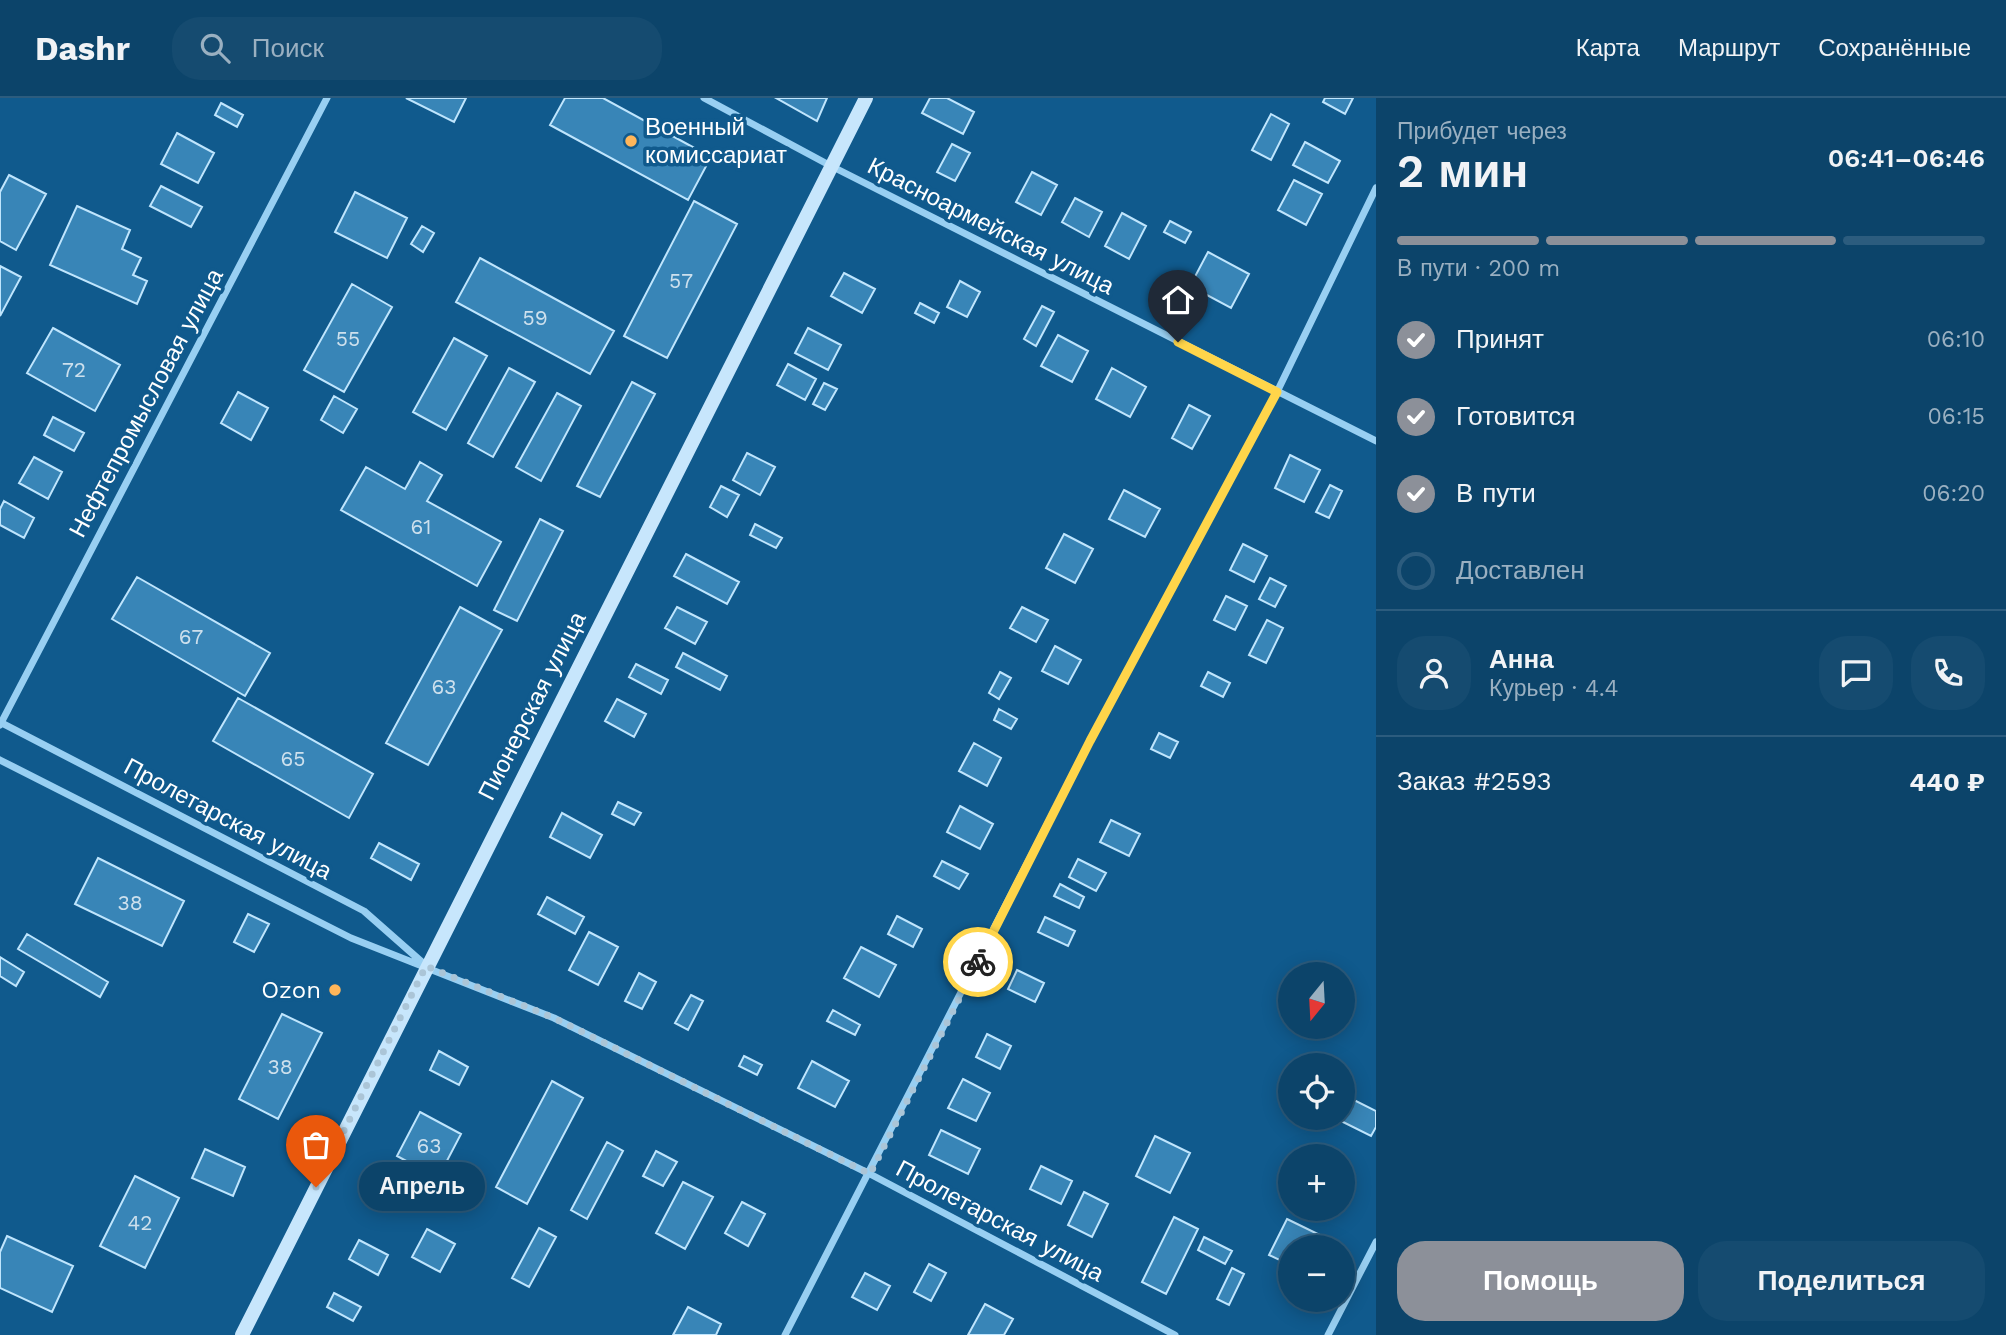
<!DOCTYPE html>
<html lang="ru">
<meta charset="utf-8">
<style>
body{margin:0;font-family:"Work Sans",sans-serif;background:#154b70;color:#f1f3f6;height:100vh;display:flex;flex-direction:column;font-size:26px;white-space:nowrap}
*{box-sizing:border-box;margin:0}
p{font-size:23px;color:#9ab0c1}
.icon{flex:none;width:38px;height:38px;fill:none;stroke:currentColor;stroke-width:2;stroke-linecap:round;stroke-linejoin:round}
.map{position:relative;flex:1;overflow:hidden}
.drawer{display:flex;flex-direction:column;background:#0c446a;width:630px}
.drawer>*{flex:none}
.needle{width:46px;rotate:198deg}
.fabs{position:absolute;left:1278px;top:864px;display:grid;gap:14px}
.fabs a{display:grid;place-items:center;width:77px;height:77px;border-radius:50%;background:#0c446a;box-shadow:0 4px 18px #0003,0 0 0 2px #2c5c7e;font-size:35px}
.pin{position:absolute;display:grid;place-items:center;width:60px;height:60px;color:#fff;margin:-72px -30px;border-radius:50% 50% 50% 0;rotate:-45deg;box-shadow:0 0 7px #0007}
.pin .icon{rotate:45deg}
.courier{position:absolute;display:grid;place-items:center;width:70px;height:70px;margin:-35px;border:5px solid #ffd54a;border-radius:50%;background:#fff;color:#222;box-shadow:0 2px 9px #0007}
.bubble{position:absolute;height:49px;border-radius:24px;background:#0c446a;box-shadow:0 4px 18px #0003,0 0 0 2px #2c5c7e;font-size:23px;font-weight:600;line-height:49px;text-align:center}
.head em{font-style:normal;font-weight:600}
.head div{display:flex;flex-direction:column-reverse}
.head{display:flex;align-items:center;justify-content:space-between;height:119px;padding:0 21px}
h1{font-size:46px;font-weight:600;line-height:52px}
.bar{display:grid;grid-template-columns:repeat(4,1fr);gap:10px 7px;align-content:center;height:84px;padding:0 21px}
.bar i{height:9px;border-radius:5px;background:#2c5c7e}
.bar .on{background:#8c9099}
.bar p{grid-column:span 4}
.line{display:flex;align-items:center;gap:18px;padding:0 21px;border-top:2px solid #2c5c7e}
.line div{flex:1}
.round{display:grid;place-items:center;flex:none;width:74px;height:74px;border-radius:28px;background:#154b70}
ol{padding:0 21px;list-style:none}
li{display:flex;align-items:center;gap:21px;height:77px}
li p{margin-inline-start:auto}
li .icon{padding:7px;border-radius:50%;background:#8c9099;color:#fff;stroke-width:4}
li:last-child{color:#9ab0c1}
li i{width:38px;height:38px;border:4px solid #2c5c7e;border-radius:50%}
.action{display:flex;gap:14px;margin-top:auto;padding:14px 21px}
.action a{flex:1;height:80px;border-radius:28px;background:#8c9099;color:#fff;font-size:28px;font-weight:600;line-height:80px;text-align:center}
.action a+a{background:#154b70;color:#f1f3f6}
header{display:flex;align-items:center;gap:42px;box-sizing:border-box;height:98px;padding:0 35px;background:#0c446a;border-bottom:2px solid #2c5c7e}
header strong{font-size:33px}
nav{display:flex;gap:38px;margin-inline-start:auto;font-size:24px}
.search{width:490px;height:63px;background:#154b70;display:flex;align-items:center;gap:18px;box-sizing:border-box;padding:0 24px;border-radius:28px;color:#9ab0c1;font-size:26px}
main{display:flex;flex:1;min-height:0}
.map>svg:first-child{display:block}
.building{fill:#3885b7;stroke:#bfe5fd;stroke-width:2}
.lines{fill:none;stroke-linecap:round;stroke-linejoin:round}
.minor{stroke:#98cff2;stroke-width:7}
.secondary{stroke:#c7e6fc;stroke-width:14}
.done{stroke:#abc5d7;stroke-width:7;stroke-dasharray:0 12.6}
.route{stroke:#ffd54a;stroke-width:9}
.poi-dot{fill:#ffb65a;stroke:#105a8d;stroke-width:2.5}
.labels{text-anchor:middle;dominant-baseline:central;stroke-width:7;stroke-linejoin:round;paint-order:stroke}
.number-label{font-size:21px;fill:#cde0ed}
.poi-label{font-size:24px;fill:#fff;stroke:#105a8d;text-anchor:start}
.street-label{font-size:24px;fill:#fff;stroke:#105a8d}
</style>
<header>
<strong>Dashr</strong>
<div class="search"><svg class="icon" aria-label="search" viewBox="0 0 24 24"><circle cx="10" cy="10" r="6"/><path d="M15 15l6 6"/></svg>Поиск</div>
<nav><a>Карта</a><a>Маршрут</a><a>Сохранённые</a></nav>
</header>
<main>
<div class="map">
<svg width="1376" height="1237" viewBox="0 0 1376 1237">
<rect width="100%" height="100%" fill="#105a8d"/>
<path class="building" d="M406 0H466L454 24Z
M565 0H603L711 59 688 102 550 27Z
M776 0H827L817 23Z
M930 0H947L974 14 963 36 922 15Z
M1325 0H1353L1345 16 1323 4Z
M221 5 243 17 237 29 215 17Z
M1271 16 1289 26 1271 62 1252 52Z
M177 35 214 55 198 85 161 66Z
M1305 44 1340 63 1328 85 1293 67Z
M952 46 970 55 955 83 937 74Z
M1032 74 1057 87 1041 117 1016 104Z
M9 77 46 96 16 152 0 143V94Z
M1294 82 1322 96 1306 127 1278 112Z
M161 88 202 109 191 129 150 108Z
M355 94 407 120 387 160 335 134Z
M1075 100 1102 114 1089 139 1062 124Z
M694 103 737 126 667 260 624 238Z
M77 108 130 132 122 151 141 160 133 177 147 183 137 206 50 167Z
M1122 115 1146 128 1129 161 1105 148Z
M1170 123 1191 134 1185 145 1164 134Z
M422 128 434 135 423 154 411 146Z
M1208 154 1249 176 1231 210 1190 188Z
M480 160 614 233 590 276 456 204Z
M0 168 21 179 0 218Z
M844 175 875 191 862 215 831 198Z
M960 183 980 194 967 219 947 209Z
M352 186 392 209 344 294 304 272Z
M920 205 939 215 934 225 915 215Z
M1042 208 1054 214 1036 248 1024 241Z
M53 230 120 267 95 313 27 275Z
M808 230 841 247 828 272 795 255Z
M1058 237 1088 253 1072 284 1041 268Z
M454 240 487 258 446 332 413 314Z
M788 266 816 281 805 302 777 287Z
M509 270 535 284 493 359 468 345Z
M1112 270 1146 289 1130 319 1096 301Z
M632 284 655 296 600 399 577 388Z
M824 285 837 291 825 312 813 306Z
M238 294 268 310 251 342 221 325Z
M557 295 581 308 541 383 516 369Z
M334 298 357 311 343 335 321 322Z
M1189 307 1210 318 1192 351 1172 340Z
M53 319 84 335 74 353 44 337Z
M747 355 775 369 760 397 733 382Z
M1290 357 1320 372 1304 404 1275 390Z
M34 359 62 374 48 401 19 385Z
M420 364 442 377 427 403 501 444 477 488 341 412 366 369 405 391Z
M1330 387 1342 393 1329 420 1316 414Z
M721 388 739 397 727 419 710 409Z
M1124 392 1160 411 1145 439 1109 421Z
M4 403 34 420 24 440 0 427V411Z
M540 421 563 433 517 523 494 512Z
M755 426 782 440 776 450 750 437Z
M1064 436 1093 451 1075 485 1046 470Z
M1243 446 1267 458 1254 484 1230 472Z
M686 456 739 484 727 506 674 478Z
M137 479 270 555 245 598 112 521Z
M1270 480 1286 488 1275 509 1259 501Z
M1226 498 1247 508 1235 532 1214 522Z
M460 509 502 532 428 667 386 645Z
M677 509 707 524 695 546 665 530Z
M1022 509 1048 522 1036 544 1010 530Z
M1267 522 1283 530 1266 565 1249 557Z
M1055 548 1081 562 1068 586 1042 573Z
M683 555 727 578 720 592 676 569Z
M636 566 668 582 661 596 629 579Z
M1000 574 1011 580 999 601 989 595Z
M1208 574 1230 585 1223 599 1201 588Z
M238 600 373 676 349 720 213 643Z
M617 601 646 616 634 639 605 623Z
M999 611 1017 621 1011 631 994 622Z
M1159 635 1178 644 1170 660 1151 651Z
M974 645 1001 660 987 688 959 673Z
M618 704 641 715 634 727 612 716Z
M960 708 993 726 980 751 947 734Z
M562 715 602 737 590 760 550 739Z
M1111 722 1140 736 1129 758 1100 744Z
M379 745 419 766 411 782 371 760Z
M98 760 184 803 162 848 75 806Z
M1078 761 1106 775 1096 793 1069 779Z
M942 763 968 776 959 791 934 778Z
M1060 786 1084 799 1079 810 1054 798Z
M547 799 584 819 575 836 538 816Z
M248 816 269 826 254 854 234 844Z
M897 818 922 831 913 849 888 836Z
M1045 819 1075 833 1068 848 1038 834Z
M589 834 618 849 598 887 569 872Z
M27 836 108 884 100 899 18 851Z
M861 849 896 867 879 899 844 880Z
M0 859 24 874 16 888 0 878Z
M1017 872 1044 885 1035 904 1008 891Z
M639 875 656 884 642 911 625 903Z
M691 897 703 903 688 932 675 925Z
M833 912 860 927 855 937 827 923Z
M282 916 322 935 278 1021 239 1001Z
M987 936 1011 948 1000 971 976 959Z
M439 953 468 969 459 987 430 972Z
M744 958 762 967 757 977 739 968Z
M812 963 849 983 835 1009 798 990Z
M963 981 990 995 976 1023 948 1010Z
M552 983 583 1000 527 1106 496 1089Z
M1342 996 1376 1013V1029L1371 1038 1335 1020H1342Z
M420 1014 461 1036 438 1080 397 1058Z
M941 1032 980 1051 968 1076 929 1057Z
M1155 1038 1190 1055 1170 1095 1136 1078Z
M607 1044 623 1053 587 1121 571 1112Z
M205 1051 245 1069 233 1098 192 1080Z
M656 1053 677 1064 663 1088 643 1078Z
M1041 1068 1072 1083 1061 1106 1030 1091Z
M1342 1075 1354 1081 1343 1104H1342Z
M135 1078 179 1100 145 1170 100 1148Z
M683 1084 713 1099 685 1151 656 1135Z
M1084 1094 1108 1106 1092 1139 1068 1127Z
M742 1104 765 1116 748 1148 725 1135Z
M1174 1119 1198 1131 1166 1196 1142 1184Z
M1287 1121 1326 1140 1321 1150H1290V1167L1269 1157Z
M539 1130 556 1139 529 1189 512 1180Z
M427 1131 455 1146 440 1174 412 1159Z
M7 1138 73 1168 52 1214 0 1190V1154Z
M1204 1139 1232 1153 1225 1166 1198 1152Z
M359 1142 388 1157 378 1177 349 1161Z
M929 1166 946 1175 931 1203 914 1194Z
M1232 1170 1244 1176 1229 1207 1217 1201Z
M865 1175 890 1188 877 1212 852 1199Z
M334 1195 361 1209 353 1223 327 1209Z
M985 1206 1013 1221 1004 1237H968Z
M688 1209 721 1226 716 1237H673Z"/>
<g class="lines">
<path class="minor" d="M704 0 831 68 1376 343
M0 624 364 813 423 865
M0 627 327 0
M0 662 351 840 554 920 870 1076 1175 1237
M785 1237 1090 643 1277 294 1376 90
M1328 1237 1376 1144"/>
<path class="secondary" d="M242 1237 866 0"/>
</g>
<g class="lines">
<path class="done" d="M316 1089 426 868 554 920 870 1076 978 864"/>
<path class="route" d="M978 864 1090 643 1277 294 1178 244"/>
</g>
<g class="poi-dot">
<circle cx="631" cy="43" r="7"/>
<circle cx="335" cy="892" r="7"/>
</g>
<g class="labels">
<g class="number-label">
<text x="681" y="182">57</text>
<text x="535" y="219">59</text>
<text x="348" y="240">55</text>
<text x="74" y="271">72</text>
<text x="421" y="428">61</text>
<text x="191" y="538">67</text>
<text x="444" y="588">63</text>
<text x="293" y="660">65</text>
<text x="130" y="804">38</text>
<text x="280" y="968">38</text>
<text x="429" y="1047">63</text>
<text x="140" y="1124">42</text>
</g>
<g class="poi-label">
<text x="645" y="29">Военный<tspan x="645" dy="28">комиссариат</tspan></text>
<text x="321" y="892" text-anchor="end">Ozon</text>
</g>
<g class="street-label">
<text transform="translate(991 128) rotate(27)">Красноармейская улица</text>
<text transform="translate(146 305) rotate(-62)">Нефтепромысловая улица</text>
<text transform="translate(532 608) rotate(-63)">Пионерская улица</text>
<text transform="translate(228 721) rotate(28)">Пролетарская улица</text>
<text transform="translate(1000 1123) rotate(28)">Пролетарская улица</text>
</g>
</g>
</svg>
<div class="fabs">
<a><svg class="needle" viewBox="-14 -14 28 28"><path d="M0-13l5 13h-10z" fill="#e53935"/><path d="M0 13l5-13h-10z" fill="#9ab0c1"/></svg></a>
<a><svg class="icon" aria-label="locate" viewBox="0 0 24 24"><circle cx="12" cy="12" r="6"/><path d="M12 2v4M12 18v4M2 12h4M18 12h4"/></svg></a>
<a>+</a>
<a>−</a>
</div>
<div class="pin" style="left:316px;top:1089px;background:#ea580c"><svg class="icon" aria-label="bag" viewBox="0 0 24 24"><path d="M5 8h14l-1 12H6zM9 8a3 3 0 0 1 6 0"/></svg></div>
<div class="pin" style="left:1178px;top:244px;background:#1f2937"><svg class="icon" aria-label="home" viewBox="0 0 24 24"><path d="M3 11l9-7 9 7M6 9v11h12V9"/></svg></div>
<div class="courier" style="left:978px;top:864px"><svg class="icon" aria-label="bike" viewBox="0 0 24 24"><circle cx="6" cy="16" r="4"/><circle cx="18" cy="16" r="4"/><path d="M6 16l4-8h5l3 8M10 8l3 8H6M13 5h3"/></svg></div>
<div class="bubble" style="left:359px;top:1064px;width:126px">Апрель</div>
</div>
<section class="drawer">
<div class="head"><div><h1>2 мин</h1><p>Прибудет через</p></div><em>06:41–06:46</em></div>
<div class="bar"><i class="on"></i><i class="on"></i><i class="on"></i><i></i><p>В пути · 200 m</p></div>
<ol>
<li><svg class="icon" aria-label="check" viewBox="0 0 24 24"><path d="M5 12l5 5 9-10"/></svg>Принят<p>06:10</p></li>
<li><svg class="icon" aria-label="check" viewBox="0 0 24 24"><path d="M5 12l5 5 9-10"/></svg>Готовится<p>06:15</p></li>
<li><svg class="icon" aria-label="check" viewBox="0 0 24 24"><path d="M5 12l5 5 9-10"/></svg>В пути<p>06:20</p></li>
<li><i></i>Доставлен</li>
</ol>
<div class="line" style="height:126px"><a class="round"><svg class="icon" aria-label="person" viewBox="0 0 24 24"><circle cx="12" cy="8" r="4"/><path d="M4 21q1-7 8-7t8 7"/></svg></a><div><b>Анна</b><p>Курьер · 4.4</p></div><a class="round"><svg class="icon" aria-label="chat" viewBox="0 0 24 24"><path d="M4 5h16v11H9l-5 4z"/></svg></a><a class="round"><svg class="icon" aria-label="phone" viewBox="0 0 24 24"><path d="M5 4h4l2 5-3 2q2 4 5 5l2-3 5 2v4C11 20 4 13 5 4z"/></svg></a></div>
<div class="line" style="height:91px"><div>Заказ #2593</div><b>440 ₽</b></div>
<div class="action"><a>Помощь</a><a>Поделиться</a></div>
</section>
</main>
